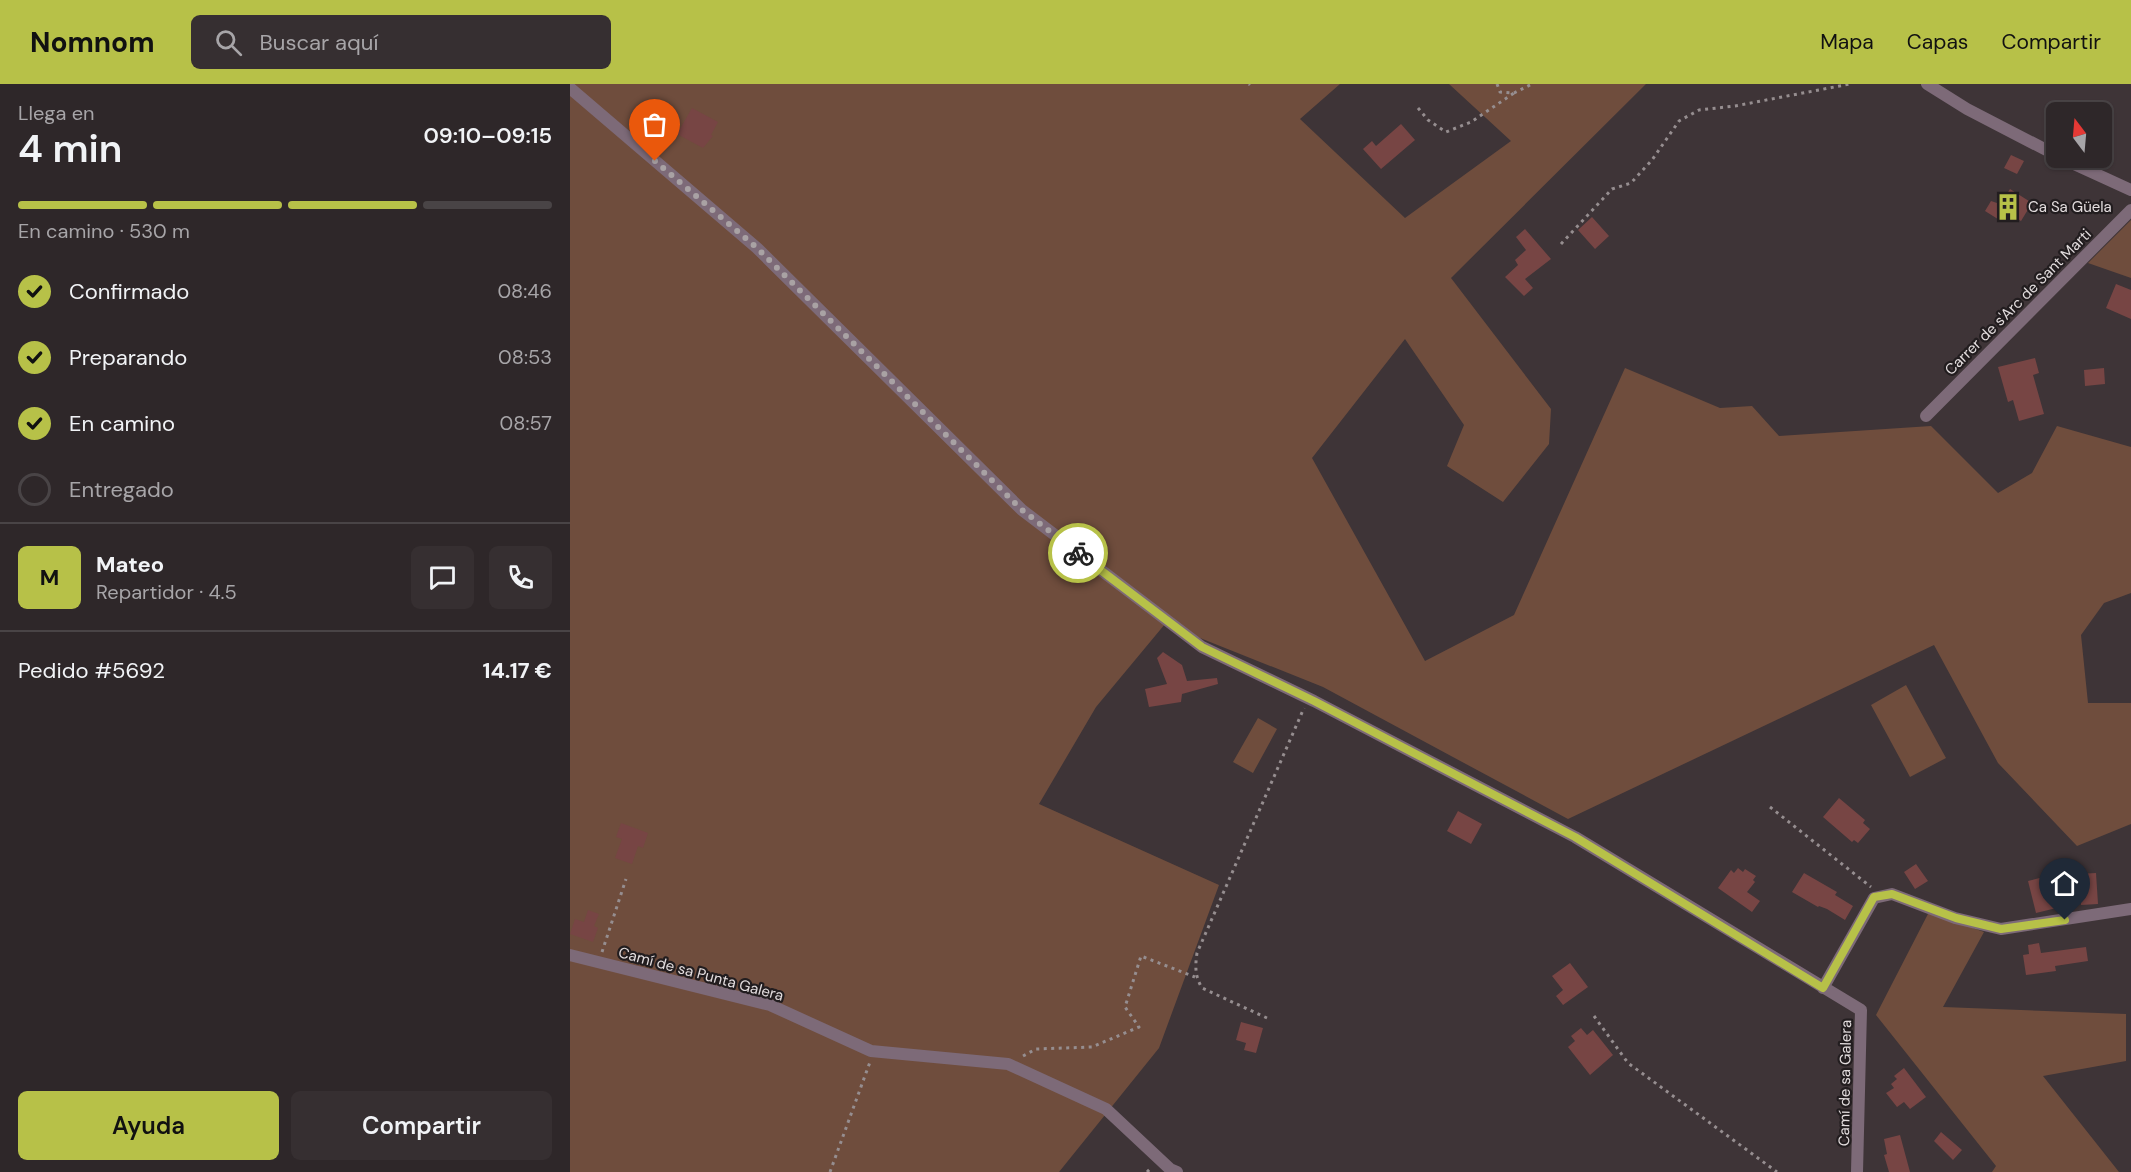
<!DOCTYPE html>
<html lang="es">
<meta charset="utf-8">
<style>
body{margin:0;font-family:"DM Sans",sans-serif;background:#362f31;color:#f1f3f6;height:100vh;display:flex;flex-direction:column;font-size:22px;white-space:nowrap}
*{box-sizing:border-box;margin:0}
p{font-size:20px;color:#a7a5a8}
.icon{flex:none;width:33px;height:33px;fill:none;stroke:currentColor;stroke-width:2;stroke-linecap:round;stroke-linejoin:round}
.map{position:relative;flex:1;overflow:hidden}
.panel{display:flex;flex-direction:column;background:#2e2729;width:570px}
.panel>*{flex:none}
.needle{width:39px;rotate:344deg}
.buttons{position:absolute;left:1476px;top:18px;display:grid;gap:12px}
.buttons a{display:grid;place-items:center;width:66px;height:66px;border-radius:9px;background:#2e2729;box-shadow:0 2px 4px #0004,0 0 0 2px #494446;font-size:30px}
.pin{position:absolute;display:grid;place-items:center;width:51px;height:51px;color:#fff;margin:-62px -26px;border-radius:50% 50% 50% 0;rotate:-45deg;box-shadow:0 0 6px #0007}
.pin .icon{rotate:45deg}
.courier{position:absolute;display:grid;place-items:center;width:60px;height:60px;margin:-30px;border:4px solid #b7c148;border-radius:50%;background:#fff;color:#222;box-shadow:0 2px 8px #0007}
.head em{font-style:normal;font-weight:600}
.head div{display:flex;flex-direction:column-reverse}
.head{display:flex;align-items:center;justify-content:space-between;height:102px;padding:0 18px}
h1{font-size:39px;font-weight:600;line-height:45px}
.bar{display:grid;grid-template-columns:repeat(4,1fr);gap:9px 6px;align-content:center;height:72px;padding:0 18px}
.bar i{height:8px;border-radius:4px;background:#494446}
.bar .on{background:#b7c148}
.bar p{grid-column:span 4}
.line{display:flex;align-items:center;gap:15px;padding:0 18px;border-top:2px solid #494446}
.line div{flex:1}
.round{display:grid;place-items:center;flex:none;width:63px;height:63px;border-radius:9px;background:#362f31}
ol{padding:0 18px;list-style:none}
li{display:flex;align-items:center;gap:18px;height:66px}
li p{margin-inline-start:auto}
li .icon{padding:6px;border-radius:50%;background:#b7c148;color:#111;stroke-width:4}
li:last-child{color:#a7a5a8}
li i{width:33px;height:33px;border:3px solid #494446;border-radius:50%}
.primary-button{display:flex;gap:12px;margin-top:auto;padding:12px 18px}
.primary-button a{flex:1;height:69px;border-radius:9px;background:#b7c148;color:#111;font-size:24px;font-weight:600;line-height:69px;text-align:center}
.primary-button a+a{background:#362f31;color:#f1f3f6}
header{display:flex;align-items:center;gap:36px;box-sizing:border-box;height:84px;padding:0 30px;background:#b7c148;color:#111}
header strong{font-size:28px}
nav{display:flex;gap:33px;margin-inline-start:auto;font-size:21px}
.search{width:420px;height:54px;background:#362f31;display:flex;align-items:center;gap:15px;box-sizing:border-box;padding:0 21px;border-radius:9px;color:#a7a5a8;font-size:22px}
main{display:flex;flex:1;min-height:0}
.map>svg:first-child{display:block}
.green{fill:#6f4d3d}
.building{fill:#774544}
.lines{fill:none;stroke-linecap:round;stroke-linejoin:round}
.path{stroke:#968e90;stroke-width:3;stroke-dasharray:3 4.5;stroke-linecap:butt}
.minor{stroke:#7d6a78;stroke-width:12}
.done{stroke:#a9a2a4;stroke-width:6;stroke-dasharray:0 10.8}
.route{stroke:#b7c148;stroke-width:8}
.labels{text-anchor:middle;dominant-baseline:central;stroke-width:4.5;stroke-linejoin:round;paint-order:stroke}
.poi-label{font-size:15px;fill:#e3ddde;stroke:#221d1f;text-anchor:start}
.street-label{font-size:15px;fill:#e3ddde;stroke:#221d1f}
</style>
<header>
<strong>Nomnom</strong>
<div class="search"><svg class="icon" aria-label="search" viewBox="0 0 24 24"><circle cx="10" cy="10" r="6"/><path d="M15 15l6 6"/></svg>Buscar aquí</div>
<nav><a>Mapa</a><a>Capas</a><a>Compartir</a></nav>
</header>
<main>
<section class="panel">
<div class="head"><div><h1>4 min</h1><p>Llega en</p></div><em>09:10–09:15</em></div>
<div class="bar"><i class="on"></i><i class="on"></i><i class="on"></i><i></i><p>En camino · 530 m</p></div>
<ol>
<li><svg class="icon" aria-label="check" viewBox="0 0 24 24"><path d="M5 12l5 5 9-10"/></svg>Confirmado<p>08:46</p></li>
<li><svg class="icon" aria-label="check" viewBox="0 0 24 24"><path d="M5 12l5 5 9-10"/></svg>Preparando<p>08:53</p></li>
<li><svg class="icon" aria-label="check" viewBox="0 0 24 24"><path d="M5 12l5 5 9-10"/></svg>En camino<p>08:57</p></li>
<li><i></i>Entregado</li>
</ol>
<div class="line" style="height:108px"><b class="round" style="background:#b7c148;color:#111">M</b><div><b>Mateo</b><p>Repartidor · 4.5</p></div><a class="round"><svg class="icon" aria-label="chat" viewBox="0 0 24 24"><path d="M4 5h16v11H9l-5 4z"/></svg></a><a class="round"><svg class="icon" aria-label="phone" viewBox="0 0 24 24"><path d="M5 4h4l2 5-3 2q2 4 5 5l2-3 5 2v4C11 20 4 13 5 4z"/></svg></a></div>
<div class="line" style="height:78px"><div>Pedido #5692</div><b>14.17 €</b></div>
<div class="primary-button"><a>Ayuda</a><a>Compartir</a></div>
</section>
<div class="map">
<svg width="1561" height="1088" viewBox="0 0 1561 1088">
<rect width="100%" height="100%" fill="#3e3437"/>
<path class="green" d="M0 0H770L730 35 835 134 941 57 879 0H1076L881 194 981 325 979 360 933 418 877 382 894 341 835 255 742 374 855 577 944 531 1055 284 1150 324 1182 322 1209 352 1361 342 1428 409 1462 389 1487 342 1561 363V509L1534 519 1511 551 1518 619H1561V740L1507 762 1428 679 1364 561 998 735 753 603 595 540 526 623 469 720 649 801 589 964 489 1088H0Z
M1561 136V194L1518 179Z
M1336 601 1376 674 1340 693 1301 621Z
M688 634 707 645 683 689 663 678Z
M1359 828 1414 848 1373 923 1556 930V977L1473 992 1549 1088H1422L1426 1082 1306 931Z"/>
<path class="building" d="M122 24 148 38 141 51 143 52 133 64 107 50Z
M831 40 845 56 811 85 793 65 802 57 806 62Z
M1441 71 1454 77 1447 90 1434 84Z
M1440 105 1462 119 1451 137 1436 128 1431 137 1415 127 1421 117 1427 119 1432 111 1435 113Z
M1022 133 1039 152 1025 165 1008 146Z
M955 145 981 175 955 195 963 204 954 212 935 193 948 181 945 176 956 166 946 153Z
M1546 200 1561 206V235L1536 224Z
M1465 274 1469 289 1463 291 1474 330 1449 337 1443 316 1438 318 1428 283Z
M1534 284 1535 300 1515 302 1514 286Z
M593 568 612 581 617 597 647 594 648 600 612 610 611 618 579 623 575 605 597 600 587 574Z
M1269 714 1295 736 1293 739 1300 745 1288 759 1284 756 1282 758 1253 733Z
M888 727 912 740 901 760 877 747Z
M51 739 78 749 73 764 68 762 62 780 45 774 52 755 46 753Z
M1346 780 1358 797 1345 805 1334 788Z
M1489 782 1491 791 1526 789 1528 820 1511 821V818L1466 829 1458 797 1477 792 1476 785Z
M1168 784 1173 788 1175 785 1186 792 1183 796 1185 798 1177 808 1190 817 1182 828 1148 804 1161 786 1164 789Z
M1234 789 1267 808 1265 811 1283 822 1275 836 1257 825 1249 822 1248 823 1222 808Z
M18 826 29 830 24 842 28 844 23 858 0 850 5 835 14 838Z
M1469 859 1471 869 1516 863 1518 877 1485 882 1486 887 1456 891 1453 871 1459 870 1458 861Z
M1000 879 1018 903 993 921 986 912 993 906 982 892Z
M671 938 693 944 686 969 674 966 676 959 666 956Z
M1011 944 1017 951 1023 946 1043 971 1020 991 998 963 1005 957 1001 952Z
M1334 984 1356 1013 1340 1025 1334 1018 1327 1023 1316 1009 1324 1004 1321 1000 1327 995 1324 992Z
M1371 1048 1392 1066 1383 1076 1364 1057Z
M1330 1051 1340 1088H1319L1314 1071 1317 1070 1314 1055Z"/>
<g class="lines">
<path class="path" d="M679 0 680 1
M927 0 930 8 944 9 962 0
M848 24 858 36 876 48 901 38 944 9
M991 160 1042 105 1061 99 1082 76 1109 37 1129 26 1165 22 1280 0
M1200 723 1301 803
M32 868 56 795
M1024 932 1058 979 1207 1088
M697 934 632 904C625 892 625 883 627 869L734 624
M453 972 466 965 522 963 569 943 555 923 571 872 625 893
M260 1088 300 978
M577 1088 582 1083"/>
<path class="minor" d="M1357 0 1397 25 1486 71
M0 4 187 164 452 426 632 563 744 617 1005 753 1291 926 1287 1088
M1491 74 1561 106
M1356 332 1561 126
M0 871 200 921 301 967 438 980 536 1025 600 1085 607 1088
M1253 904 1304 814 1322 810 1385 834 1431 845 1561 825"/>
</g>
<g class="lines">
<path class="done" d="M85 77 187 164 452 426 508 469"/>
<path class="route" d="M508 469 632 563 744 617 1005 753 1253 904 1304 813 1322 810 1386 834 1431 845 1495 836"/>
</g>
<defs>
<symbol id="building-bare" viewBox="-9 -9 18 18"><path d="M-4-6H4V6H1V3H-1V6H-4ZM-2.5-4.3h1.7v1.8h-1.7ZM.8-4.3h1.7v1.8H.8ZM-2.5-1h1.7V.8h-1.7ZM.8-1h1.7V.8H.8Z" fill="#b7c148" stroke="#221d1f" stroke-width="2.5" paint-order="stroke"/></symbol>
</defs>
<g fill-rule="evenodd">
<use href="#building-bare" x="1419" y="104" width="38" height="38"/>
</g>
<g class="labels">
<g class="poi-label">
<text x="1458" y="123">Ca Sa Güela</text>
</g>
<g class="street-label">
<text transform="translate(1448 218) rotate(-45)">Carrer de s'Arc de Sant Marti</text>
<text transform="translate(131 890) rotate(15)">Camí de sa Punta Galera</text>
<text transform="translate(1275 999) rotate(-89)">Camí de sa Galera</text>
</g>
</g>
</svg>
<div class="buttons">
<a><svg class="needle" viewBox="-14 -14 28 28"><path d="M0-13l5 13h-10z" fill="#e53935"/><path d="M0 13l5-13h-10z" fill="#a7a5a8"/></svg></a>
</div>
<div class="pin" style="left:85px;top:77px;background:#ea580c"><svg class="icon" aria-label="bag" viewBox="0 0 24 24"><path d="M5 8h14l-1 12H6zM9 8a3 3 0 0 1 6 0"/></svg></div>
<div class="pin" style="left:1495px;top:836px;background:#1f2937"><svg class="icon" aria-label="home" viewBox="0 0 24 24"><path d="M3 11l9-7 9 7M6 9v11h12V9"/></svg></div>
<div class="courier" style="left:508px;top:469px"><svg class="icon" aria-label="bike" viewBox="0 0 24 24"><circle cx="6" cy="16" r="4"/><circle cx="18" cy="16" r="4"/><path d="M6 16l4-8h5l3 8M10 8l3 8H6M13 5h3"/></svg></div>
</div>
</main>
